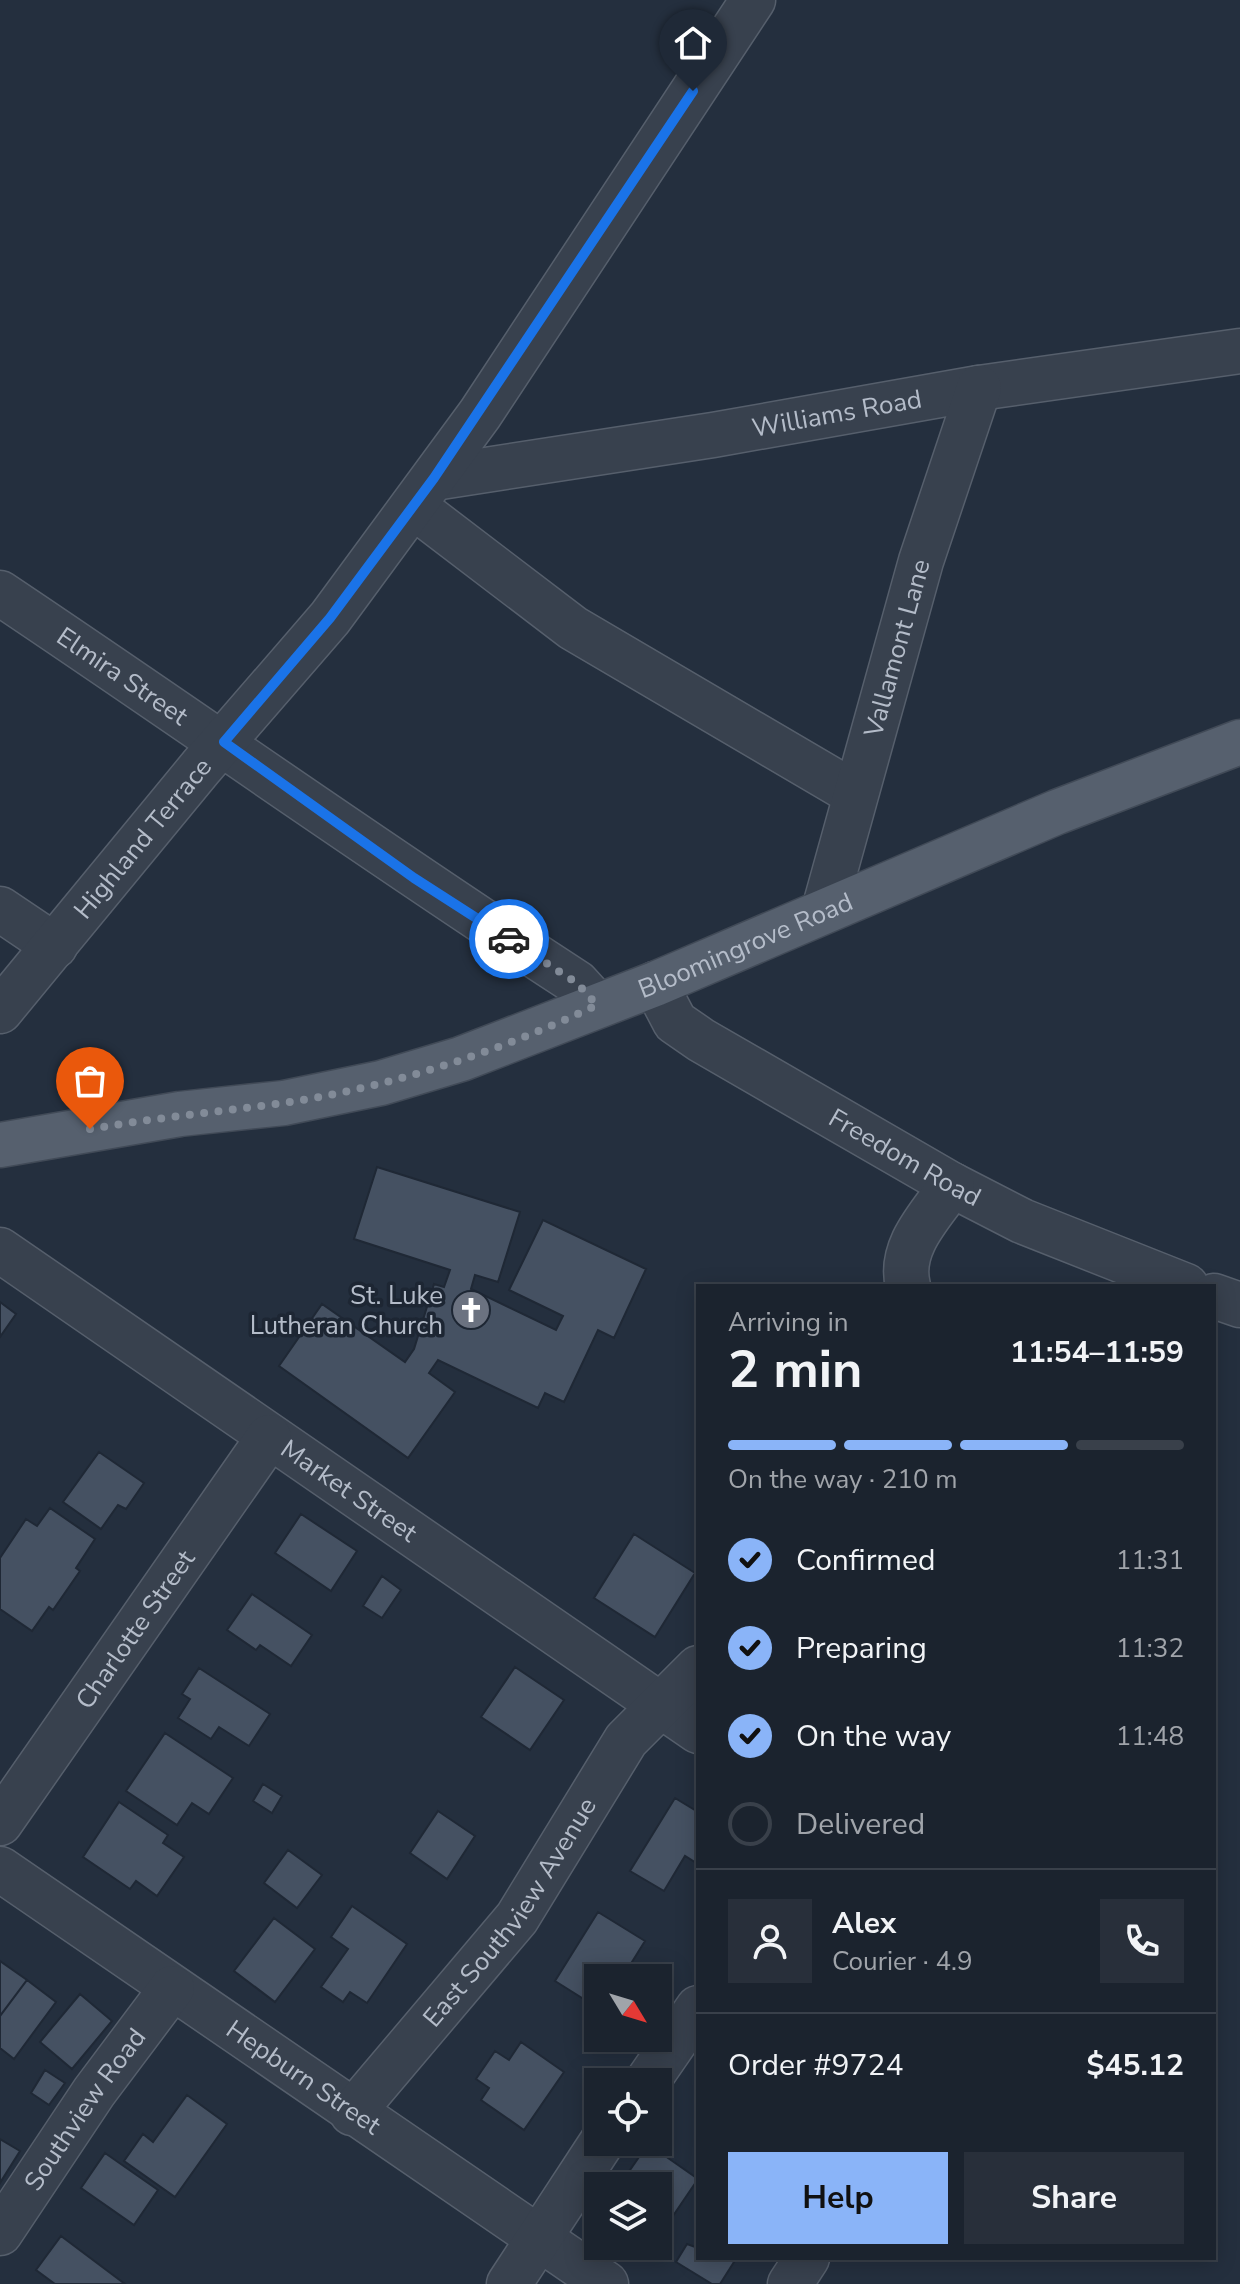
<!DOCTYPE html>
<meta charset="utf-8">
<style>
body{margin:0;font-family:"Nunito Sans",sans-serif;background:#282f3a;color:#f1f3f6;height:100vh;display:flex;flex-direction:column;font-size:30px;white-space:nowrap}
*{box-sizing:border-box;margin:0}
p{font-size:26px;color:#a0a4aa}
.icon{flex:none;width:44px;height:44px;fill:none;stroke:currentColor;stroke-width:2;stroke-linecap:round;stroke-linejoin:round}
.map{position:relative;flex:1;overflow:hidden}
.sheet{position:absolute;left:696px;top:1284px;width:520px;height:976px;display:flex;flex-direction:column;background:#1b232e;border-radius:0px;box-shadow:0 4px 20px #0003,0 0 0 2px #39404a}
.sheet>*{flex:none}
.needle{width:52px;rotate:128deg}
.tools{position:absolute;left:584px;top:1964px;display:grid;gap:16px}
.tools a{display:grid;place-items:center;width:88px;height:88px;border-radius:0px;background:#1b232e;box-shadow:0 4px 20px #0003,0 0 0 2px #39404a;font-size:40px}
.pin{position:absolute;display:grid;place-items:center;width:68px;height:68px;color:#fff;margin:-82px -34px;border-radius:50% 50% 50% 0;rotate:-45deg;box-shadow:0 0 8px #0007}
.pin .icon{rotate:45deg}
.courier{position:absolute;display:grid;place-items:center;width:80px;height:80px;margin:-40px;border:6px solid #1a73e8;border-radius:50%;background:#fff;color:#222;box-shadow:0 2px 10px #0007}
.headline em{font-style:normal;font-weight:700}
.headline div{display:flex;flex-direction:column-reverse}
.headline{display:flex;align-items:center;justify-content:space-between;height:136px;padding:0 32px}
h1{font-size:52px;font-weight:700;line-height:60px}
.bar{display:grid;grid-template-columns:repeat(4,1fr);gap:12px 8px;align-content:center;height:96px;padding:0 32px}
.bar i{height:10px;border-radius:6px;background:#39404a}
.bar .on{background:#8ab4f8}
.bar p{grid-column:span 4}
.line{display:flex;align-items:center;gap:20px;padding:0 32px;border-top:2px solid #39404a}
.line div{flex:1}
.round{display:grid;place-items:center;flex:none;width:84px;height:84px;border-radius:0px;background:#282f3a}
ol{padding:0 32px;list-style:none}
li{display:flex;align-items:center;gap:24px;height:88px}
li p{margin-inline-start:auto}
li .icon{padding:8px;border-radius:50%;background:#8ab4f8;color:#111;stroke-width:4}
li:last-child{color:#a0a4aa}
li i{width:44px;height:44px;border:4px solid #39404a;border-radius:50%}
.action{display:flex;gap:16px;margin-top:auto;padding:16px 32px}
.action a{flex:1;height:92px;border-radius:0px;background:#8ab4f8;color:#111;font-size:32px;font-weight:700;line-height:92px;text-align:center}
.action a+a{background:#282f3a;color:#f1f3f6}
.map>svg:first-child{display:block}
.building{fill:#455162;stroke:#1f2835;stroke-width:2}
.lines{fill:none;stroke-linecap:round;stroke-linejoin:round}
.minor-casing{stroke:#565f6c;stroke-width:47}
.major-casing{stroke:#414a57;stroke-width:47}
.minor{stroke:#38414e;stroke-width:44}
.major{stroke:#56606e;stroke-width:44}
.done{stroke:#828b98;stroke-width:8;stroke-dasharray:0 14.4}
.route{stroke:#1a73e8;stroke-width:10}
.labels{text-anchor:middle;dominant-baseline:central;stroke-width:7;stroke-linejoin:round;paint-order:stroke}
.street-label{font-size:26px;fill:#b4bcc9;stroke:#1d2633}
.poi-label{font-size:26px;fill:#b4bcc9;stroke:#1d2633;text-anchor:end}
</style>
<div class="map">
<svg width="1240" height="2284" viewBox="0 0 1240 2284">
<rect width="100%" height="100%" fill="#242f3e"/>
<path class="building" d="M377 1167 520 1212 498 1282 475 1275 471 1289 556 1330 563 1316 509 1290 543 1220 646 1269 614 1338 598 1330 564 1402 545 1393 538 1408 438 1360 429 1373 455 1392 408 1458 279 1366 322 1304 405 1362 414 1349 434 1284 444 1287 450 1270 354 1239Z
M0 1302 16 1314 0 1337Z
M99 1452 144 1483 126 1509 118 1505 101 1529 63 1502Z
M50 1508 95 1539 76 1568 80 1571 53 1610 49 1607 32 1631 0 1609V1558L26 1519 37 1526Z
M301 1514 357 1551 331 1591 275 1553Z
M634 1534 695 1573 655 1637 594 1598Z
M382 1576 401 1590 382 1618 363 1606Z
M252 1594 312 1635 291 1666 260 1645 256 1650 227 1630Z
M515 1667 564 1700 530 1750 481 1717Z
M199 1668 270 1714 249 1746 219 1727 211 1739 178 1718 190 1699 182 1694Z
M165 1733 233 1778 209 1814 192 1803 177 1825 126 1791Z
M263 1784 282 1796 272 1813 253 1801Z
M675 1798 698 1812V1864L685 1856 664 1891 630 1871Z
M119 1802 168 1835 163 1843 184 1857 157 1896 136 1881 130 1889 83 1857Z
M438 1811 475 1836 447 1879 410 1853Z
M288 1850 322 1875 297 1908 264 1883Z
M352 1906 407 1944 367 2003 350 1992 343 2002 321 1987 348 1949 331 1937Z
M598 1912 645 1941 622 1978H598V2008L555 1981Z
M274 1918 315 1949 275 2002 234 1971Z
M0 1961 27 1980 0 2016Z
M27 1980 56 2002 14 2059 0 2048V2016Z
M80 1994 112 2021 72 2069 40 2042Z
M521 2042 564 2072 524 2130 481 2100 489 2088 476 2079 495 2051 509 2060Z
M45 2070 65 2083 49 2105 31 2093Z
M187 2095 227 2124 175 2197 124 2161 143 2134 153 2142Z
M0 2139 20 2151 0 2183Z
M648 2144 698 2179 658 2238V2186H619Z
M105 2153 158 2190 134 2225 81 2188Z
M61 2236 125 2284H55L36 2270Z
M687 2244 698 2248V2258H728L734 2262 720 2284H712L676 2262Z"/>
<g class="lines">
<defs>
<g id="minor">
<path id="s1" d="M434 478 713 435 979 388 1240 351"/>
<path d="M413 506 573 628 854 793"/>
<path id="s2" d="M0 593C193 722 382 857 577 983L597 1005"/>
<path d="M0 909 55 946"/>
<path id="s3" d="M824 910 921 561 979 388"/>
<path id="s4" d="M655 984 675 1022 701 1040 952 1185 1022 1221 1186 1286"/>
<path id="s5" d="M0 1011 201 767 330 618 480 414 753 0"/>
<path id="s6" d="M0 1250 698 1731"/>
<path d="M908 1286C898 1247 931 1215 952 1185"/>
<path d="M1214 1296 1240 1305"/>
<path id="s7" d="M0 1823 269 1437"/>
<path id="s8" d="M0 1869 606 2284"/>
<path d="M647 2082 698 2008"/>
<path id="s9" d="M352 2113 517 1918 626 1740 698 1668"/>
<path id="s10" d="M0 2233 94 2092 172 1988"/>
<path d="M509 2284 602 2142"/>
<path d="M790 2284 807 2258"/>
</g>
<g id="major">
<path id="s11" d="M0 1145 180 1114 284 1103 381 1083 461 1059 655 984 1057 812 1240 742"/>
</g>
</defs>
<use href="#minor" class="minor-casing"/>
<use href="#major" class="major-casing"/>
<use href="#minor" class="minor"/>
<use href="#major" class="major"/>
</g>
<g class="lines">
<path class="done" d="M90 1129C154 1118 219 1112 283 1103 391 1087 499 1052 597 1005L577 983 509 939"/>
<path class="route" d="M509 939 414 878 224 742 330 618 434 478 693 91"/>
</g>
<defs>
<symbol id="church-disc" viewBox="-11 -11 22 22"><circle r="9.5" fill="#6b7280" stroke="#1d2633"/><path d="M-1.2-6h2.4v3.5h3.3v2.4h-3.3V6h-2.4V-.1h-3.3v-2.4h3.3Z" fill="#fff"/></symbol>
</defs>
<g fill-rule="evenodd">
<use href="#church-disc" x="449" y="1288" width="44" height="44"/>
</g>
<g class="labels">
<g class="street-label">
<text stroke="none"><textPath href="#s1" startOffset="408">Williams Road</textPath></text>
<text stroke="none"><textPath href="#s3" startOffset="272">Vallamont Lane</textPath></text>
<text stroke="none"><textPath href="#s2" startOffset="148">Elmira Street</textPath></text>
<text stroke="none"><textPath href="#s5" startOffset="224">Highland Terrace</textPath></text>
<text stroke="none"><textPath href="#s11" startOffset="776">Bloomingrove Road</textPath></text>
<text stroke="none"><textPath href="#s4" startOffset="310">Freedom Road</textPath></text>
<text stroke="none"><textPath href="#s6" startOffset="424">Market Street</textPath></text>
<text stroke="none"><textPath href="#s7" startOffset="236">Charlotte Street</textPath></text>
<text stroke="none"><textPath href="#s9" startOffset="256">East Southview Avenue</textPath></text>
<text stroke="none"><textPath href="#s8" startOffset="368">Hepburn Street</textPath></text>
<text stroke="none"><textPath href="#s10" startOffset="150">Southview Road</textPath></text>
</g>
<g class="poi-label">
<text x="443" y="1295">St. Luke<tspan x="443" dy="30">Lutheran Church</tspan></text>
</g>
</g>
</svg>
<div class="tools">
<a><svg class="needle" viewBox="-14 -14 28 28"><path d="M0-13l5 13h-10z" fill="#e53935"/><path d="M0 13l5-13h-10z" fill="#a0a4aa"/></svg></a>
<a><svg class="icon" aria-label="locate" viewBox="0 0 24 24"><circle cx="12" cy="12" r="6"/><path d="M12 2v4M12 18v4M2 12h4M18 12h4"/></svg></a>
<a><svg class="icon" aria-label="layers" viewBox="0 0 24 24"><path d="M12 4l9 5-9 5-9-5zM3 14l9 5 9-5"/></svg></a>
</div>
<div class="pin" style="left:90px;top:1129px;background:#ea580c"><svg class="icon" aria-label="bag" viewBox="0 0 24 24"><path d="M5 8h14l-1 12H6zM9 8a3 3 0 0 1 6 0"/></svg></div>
<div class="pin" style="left:693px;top:91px;background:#1f2937"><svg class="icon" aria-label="home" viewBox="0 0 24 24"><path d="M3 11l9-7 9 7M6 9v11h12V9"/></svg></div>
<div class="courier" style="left:509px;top:939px"><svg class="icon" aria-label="car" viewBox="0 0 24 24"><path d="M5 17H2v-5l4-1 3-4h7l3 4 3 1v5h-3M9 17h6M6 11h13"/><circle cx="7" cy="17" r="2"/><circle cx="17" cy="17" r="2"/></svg></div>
<section class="sheet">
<div class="headline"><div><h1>2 min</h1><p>Arriving in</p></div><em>11:54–11:59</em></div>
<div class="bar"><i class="on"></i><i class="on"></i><i class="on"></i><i></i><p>On the way · 210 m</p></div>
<ol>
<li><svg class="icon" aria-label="check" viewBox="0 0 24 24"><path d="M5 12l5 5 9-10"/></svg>Confirmed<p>11:31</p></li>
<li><svg class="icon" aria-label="check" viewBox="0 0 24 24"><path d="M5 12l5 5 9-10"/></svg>Preparing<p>11:32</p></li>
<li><svg class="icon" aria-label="check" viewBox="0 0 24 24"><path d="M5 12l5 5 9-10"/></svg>On the way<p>11:48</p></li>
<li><i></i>Delivered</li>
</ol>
<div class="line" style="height:144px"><a class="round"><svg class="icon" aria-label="person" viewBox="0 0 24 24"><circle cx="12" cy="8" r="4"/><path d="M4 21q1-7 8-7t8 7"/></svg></a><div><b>Alex</b><p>Courier · 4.9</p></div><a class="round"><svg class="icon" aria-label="phone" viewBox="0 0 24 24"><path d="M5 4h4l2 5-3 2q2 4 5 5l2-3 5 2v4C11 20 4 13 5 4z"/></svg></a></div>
<div class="line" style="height:104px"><div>Order #9724</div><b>$45.12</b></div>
<div class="action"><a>Help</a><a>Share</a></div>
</section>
</div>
